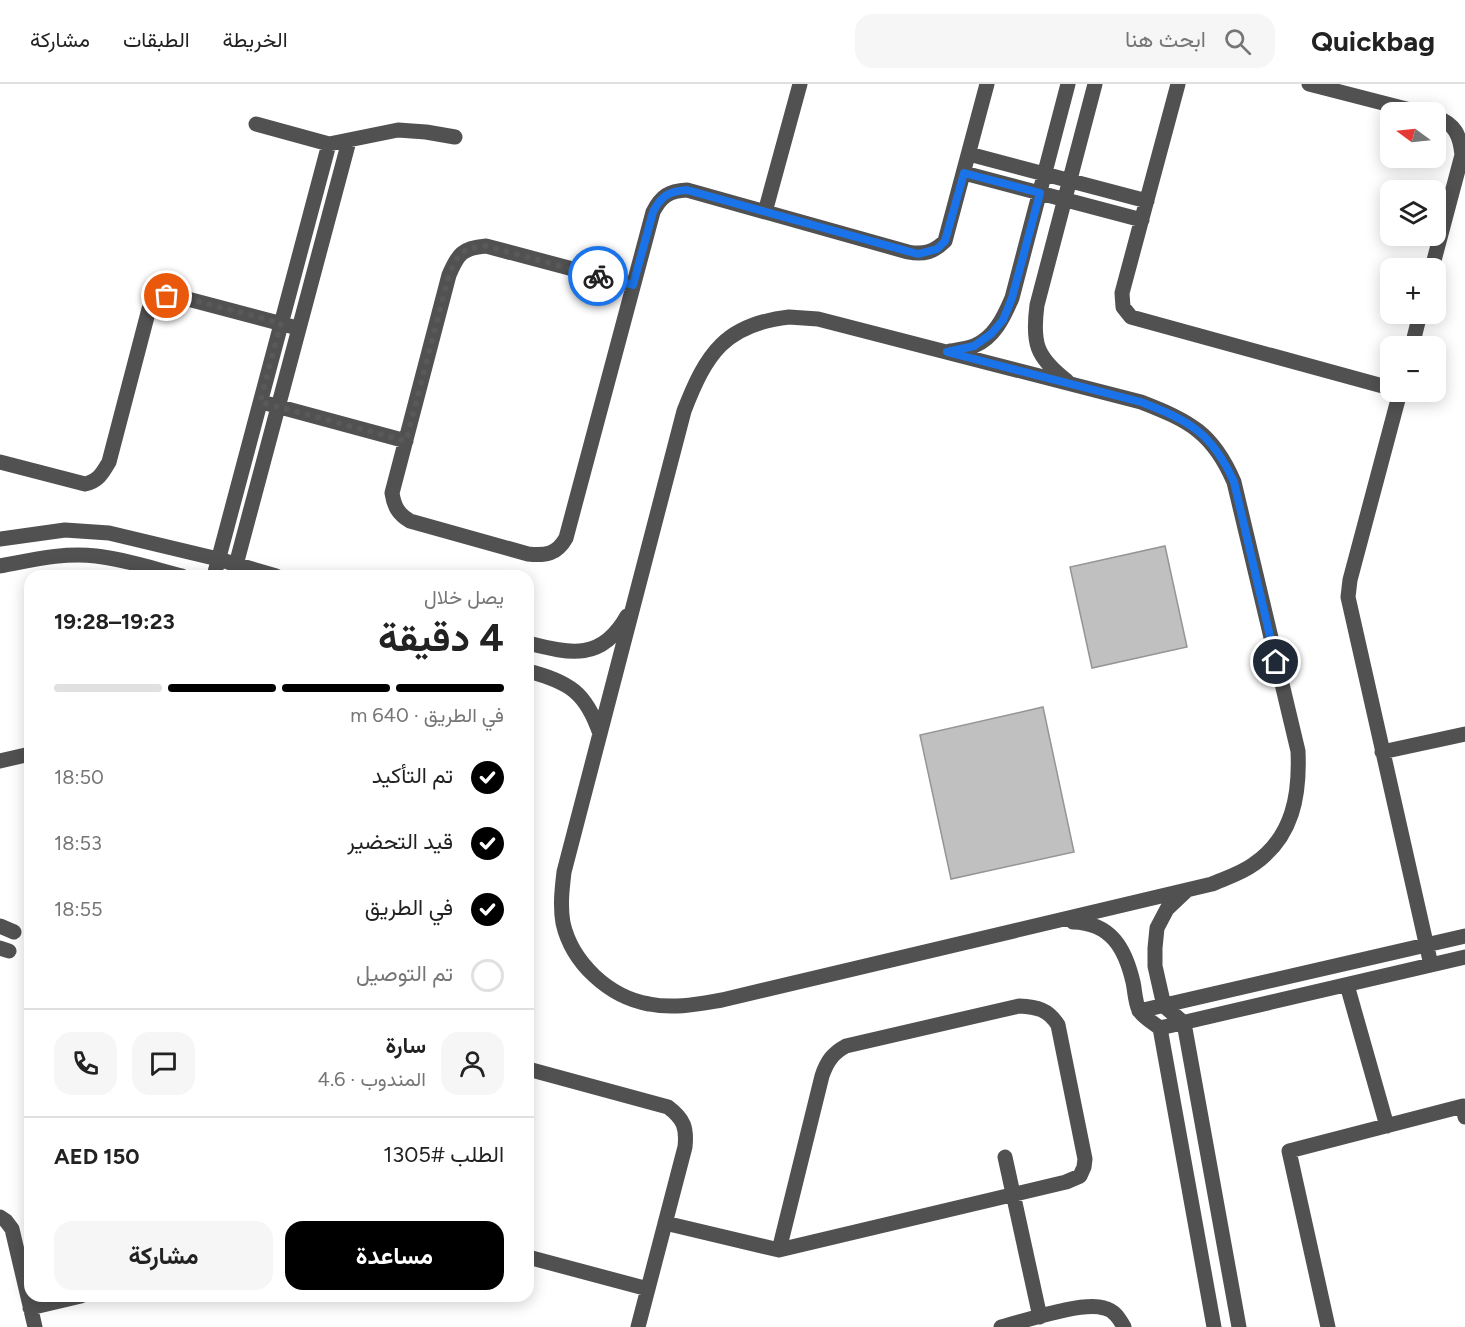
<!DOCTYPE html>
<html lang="ar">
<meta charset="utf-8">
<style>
body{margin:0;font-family:Figtree,Vazirmatn,sans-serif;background:#f6f6f6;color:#222;direction:rtl;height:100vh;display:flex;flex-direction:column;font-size:22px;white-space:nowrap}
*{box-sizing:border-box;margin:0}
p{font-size:20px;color:#767676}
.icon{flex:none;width:33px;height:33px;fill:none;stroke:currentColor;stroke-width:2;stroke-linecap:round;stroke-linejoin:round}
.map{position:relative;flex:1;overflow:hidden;direction:ltr}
.side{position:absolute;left:24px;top:486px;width:510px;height:732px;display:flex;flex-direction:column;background:#fff;border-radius:18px;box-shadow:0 3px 15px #0003;direction:rtl}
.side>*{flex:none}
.needle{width:39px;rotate:285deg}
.fabs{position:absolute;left:1380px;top:18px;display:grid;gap:12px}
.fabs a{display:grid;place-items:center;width:66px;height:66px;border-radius:12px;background:#fff;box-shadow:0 3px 15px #0003;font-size:30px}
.pin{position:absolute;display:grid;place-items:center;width:51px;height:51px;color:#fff;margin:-26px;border:3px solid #fff;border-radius:50%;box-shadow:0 2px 6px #0007}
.courier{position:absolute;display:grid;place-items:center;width:60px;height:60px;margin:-30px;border:4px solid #1a73e8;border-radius:50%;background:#fff;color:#222;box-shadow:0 2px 8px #0007}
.summary em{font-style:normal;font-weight:700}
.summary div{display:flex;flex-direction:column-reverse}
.summary{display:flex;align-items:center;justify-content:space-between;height:102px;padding:0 30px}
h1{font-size:39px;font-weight:700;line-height:45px}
.bar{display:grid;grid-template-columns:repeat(4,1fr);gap:9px 6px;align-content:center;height:72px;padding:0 30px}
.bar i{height:8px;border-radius:4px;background:#e0e0e0}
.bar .on{background:#000}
.bar p{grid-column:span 4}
.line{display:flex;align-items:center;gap:15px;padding:0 30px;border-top:2px solid #e0e0e0}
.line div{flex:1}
.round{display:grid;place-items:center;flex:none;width:63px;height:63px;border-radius:18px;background:#f6f6f6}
ol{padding:0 30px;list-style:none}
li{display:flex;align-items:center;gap:18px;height:66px}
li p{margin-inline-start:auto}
li .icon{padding:6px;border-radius:50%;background:#000;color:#fff;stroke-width:4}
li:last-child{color:#767676}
li i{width:33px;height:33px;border:3px solid #e0e0e0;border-radius:50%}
.button{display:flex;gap:12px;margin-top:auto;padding:12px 30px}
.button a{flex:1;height:69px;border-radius:18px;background:#000;color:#fff;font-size:24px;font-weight:700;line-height:69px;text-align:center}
.button a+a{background:#f6f6f6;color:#222}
header{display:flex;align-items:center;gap:36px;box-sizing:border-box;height:84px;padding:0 30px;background:#fff;border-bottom:2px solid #e0e0e0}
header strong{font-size:28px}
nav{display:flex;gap:33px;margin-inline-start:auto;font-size:21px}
.search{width:420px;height:54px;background:#f6f6f6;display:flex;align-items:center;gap:15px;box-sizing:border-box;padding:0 21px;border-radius:18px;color:#767676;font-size:22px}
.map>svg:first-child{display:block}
.building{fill:#c0c0c0;stroke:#959595;stroke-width:1.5}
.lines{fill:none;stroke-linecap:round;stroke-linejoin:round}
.minor{stroke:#515151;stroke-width:15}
.done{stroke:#595959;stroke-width:6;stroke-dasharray:0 10.8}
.route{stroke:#1a73e8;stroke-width:8}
</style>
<header>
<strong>Quickbag</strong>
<div class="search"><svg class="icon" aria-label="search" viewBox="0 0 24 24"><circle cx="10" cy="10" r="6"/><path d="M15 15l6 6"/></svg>ابحث هنا</div>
<nav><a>الخريطة</a><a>الطبقات</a><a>مشاركة</a></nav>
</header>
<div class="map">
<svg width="1465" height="1243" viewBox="0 0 1465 1243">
<rect width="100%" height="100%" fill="#fff"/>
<path class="building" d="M1165 462 1187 563 1092 584 1070 483Z
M1043 623 1074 768 951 795 920 651Z"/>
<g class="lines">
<path class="minor" d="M1178 0 1122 209 1123 223 1131 233 1390 304
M1309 0 1418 28
M256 40 329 60 398 46 426 48 455 53
M969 70 1147 117
M964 89 1142 136
M765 128 800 0
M1432 184 1462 71C1460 51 1455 40 1436 33
M633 201 486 162C462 164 458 170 449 191L392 409C394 422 398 430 410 437L528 470C546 472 557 470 566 454L653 128C661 112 669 107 687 106L908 168C924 171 934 168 945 157L987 0
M789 233 818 235 1141 318C1190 337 1213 349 1234 398L1298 667C1300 711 1293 753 1254 780 1242 789 1226 794 1212 800L722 916C698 920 674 925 649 920 609 913 572 879 563 839 560 822 562 805 564 788L684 327C706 270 725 240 789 233Z
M1412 262 1420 230
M950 267C957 266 967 265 974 262 994 254 1004 233 1012 214L1068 0
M1067 297C1036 273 1032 259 1037 221L1095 0
M1400 308 1350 496 1348 513 1431 881
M269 320 406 357
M0 378 85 400C98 397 102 390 109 378L149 225 167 212 184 214 290 242
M0 455 65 446 109 449 218 475 276 492
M0 482C32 476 64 468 96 472 125 475 154 485 182 492
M214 492 329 60
M233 492 349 57
M528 559C571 570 602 577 627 532
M528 587C569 598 586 608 600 650
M1382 668 1465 650
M0 677 30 670
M1186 807 1167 825 1157 844 1155 864V882L1164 922 1184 939 1239 1243
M1073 838C1111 839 1125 864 1133 898 1135 907 1135 918 1139 926 1142 933 1154 939 1160 944L1214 1243
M0 842 14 848
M0 864 9 867
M1347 901 1387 1042
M1139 927 1465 852
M1160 944 1465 873
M528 985 668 1023C684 1035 687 1044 685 1063L638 1243
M1005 1073 1040 1233
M0 1133 6 1137 12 1145 35 1243
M665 1139 779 1166 1066 1098 1080 1092 1084 1083 1085 1075 1058 941C1048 925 1037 923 1019 922L846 962C833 969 827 977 822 992L779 1166
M528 1173 648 1205
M30 1224 81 1212
M1001 1243C1025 1237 1082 1217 1104 1224 1114 1226 1119 1234 1124 1243
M1328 1243 1289 1067 1463 1022 1465 1033"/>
</g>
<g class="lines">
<path class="done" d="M167 212 184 214 281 239 260 318 406 357 449 191C458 169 462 164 486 162L598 192"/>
<path class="route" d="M598 192 633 201 653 128C661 112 669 107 687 106L918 170 937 165 945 157 964 89 1040 109 1012 214 1003 236 991 250 974 262 947 268 1141 318C1190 337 1212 349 1234 398L1276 578"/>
</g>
</svg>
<div class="fabs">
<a><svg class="needle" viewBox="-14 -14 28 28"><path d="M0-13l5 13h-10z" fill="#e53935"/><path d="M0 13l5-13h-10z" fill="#767676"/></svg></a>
<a><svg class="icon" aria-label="layers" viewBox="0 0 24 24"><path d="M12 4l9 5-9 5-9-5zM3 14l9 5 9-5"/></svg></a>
<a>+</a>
<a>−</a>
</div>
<div class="pin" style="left:167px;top:212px;background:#ea580c"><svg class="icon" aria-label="bag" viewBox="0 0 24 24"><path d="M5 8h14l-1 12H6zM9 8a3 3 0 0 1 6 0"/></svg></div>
<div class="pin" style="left:1276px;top:578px;background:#1f2937"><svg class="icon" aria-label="home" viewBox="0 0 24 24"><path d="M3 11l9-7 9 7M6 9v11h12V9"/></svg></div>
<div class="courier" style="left:598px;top:192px"><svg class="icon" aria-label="bike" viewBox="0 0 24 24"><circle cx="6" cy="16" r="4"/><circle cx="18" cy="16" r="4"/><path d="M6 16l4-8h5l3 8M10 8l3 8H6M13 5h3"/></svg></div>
<section class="side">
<div class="summary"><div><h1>4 دقيقة</h1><p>يصل خلال</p></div><em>19:23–19:28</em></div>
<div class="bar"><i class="on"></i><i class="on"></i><i class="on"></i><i></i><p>في الطريق · 640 m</p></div>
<ol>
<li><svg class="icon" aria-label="check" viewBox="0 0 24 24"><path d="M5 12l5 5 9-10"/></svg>تم التأكيد<p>18:50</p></li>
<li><svg class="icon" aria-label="check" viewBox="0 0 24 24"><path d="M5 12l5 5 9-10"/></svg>قيد التحضير<p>18:53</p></li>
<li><svg class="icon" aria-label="check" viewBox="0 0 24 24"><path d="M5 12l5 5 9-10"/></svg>في الطريق<p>18:55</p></li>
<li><i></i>تم التوصيل</li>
</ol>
<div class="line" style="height:108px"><a class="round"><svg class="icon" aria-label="person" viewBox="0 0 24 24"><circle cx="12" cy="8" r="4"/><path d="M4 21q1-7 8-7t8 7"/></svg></a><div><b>سارة</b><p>المندوب · 4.6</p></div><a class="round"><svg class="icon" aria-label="chat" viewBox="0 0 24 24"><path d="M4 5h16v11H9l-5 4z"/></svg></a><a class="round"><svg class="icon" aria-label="phone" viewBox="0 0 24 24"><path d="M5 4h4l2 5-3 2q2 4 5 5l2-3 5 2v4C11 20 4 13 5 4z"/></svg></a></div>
<div class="line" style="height:78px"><div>الطلب #1305</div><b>AED 150</b></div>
<div class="button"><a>مساعدة</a><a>مشاركة</a></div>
</section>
</div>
